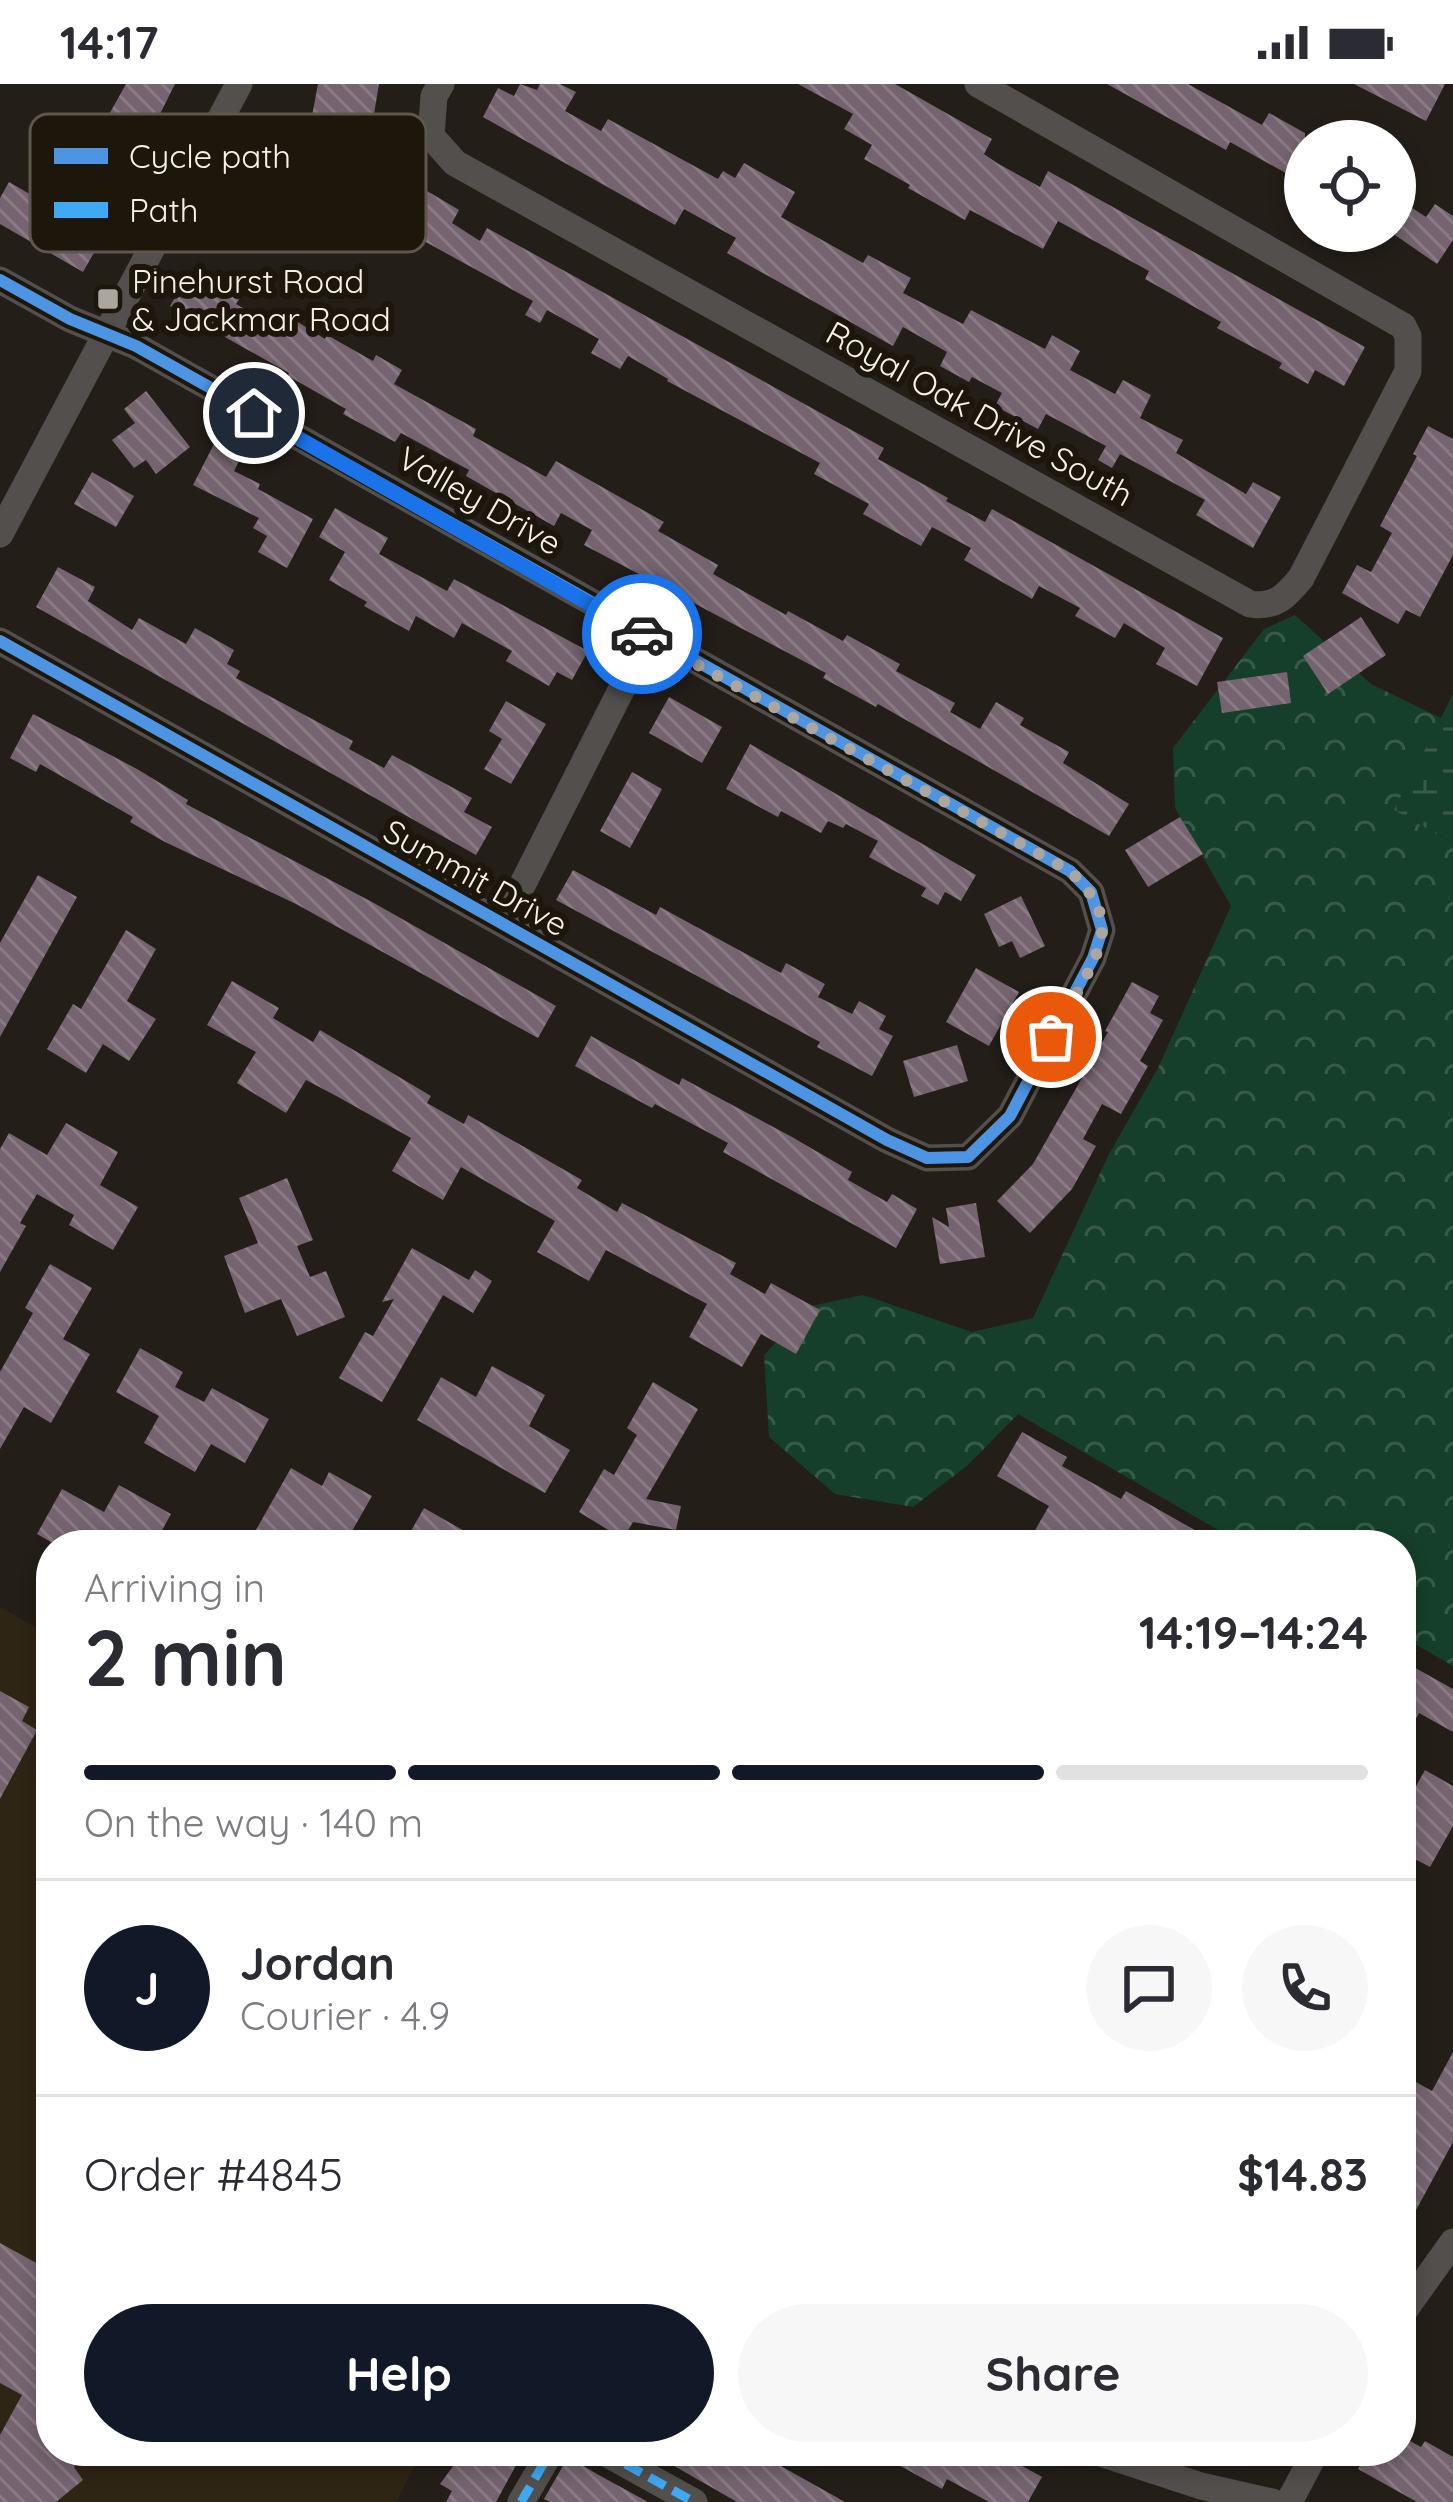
<!DOCTYPE html>
<meta charset="utf-8">
<style>
body{margin:0;font-family:Quicksand,sans-serif;background:#f7f7f7;color:#2b2b33;height:100vh;display:flex;flex-direction:column;font-size:45px;white-space:nowrap}
*{box-sizing:border-box;margin:0}
p{font-size:39px;color:#7c7c81}
.icon{flex:none;width:66px;height:66px;fill:none;stroke:currentColor;stroke-width:2;stroke-linecap:round;stroke-linejoin:round}
.map{position:relative;flex:1;overflow:hidden}
.details{position:absolute;left:36px;top:1446px;width:1380px;height:936px;display:flex;flex-direction:column;background:#fff;border-radius:48px;box-shadow:0 6px 18px #0003}
.details>*{flex:none}
.fabs{position:absolute;left:1284px;top:36px;display:grid;gap:24px}
.fabs a{display:grid;place-items:center;width:132px;height:132px;border-radius:50%;background:#fff;box-shadow:0 6px 18px #0003;font-size:60px}
.pin{position:absolute;display:grid;place-items:center;width:102px;height:102px;color:#fff;margin:-51px;border:6px solid #fff;border-radius:50%;box-shadow:0 3px 12px #0007}
.courier{position:absolute;display:grid;place-items:center;width:120px;height:120px;margin:-60px;border:9px solid #1a73e8;border-radius:50%;background:#fff;color:#222;box-shadow:0 3px 15px #0007}
.overview em{font-style:normal;font-weight:700}
.overview div{display:flex;flex-direction:column-reverse}
.overview{display:flex;align-items:center;justify-content:space-between;height:204px;padding:0 48px}
h1{font-size:78px;font-weight:700;line-height:90px}
.bar{display:grid;grid-template-columns:repeat(4,1fr);gap:18px 12px;align-content:center;height:144px;padding:0 48px}
.bar i{height:15px;border-radius:9px;background:#e1e1e2}
.bar .selected{background:#111827}
.bar p{grid-column:span 4}
.line{display:flex;align-items:center;gap:30px;padding:0 48px;border-top:3px solid #e1e1e2}
.line div{flex:1}
.round{display:grid;place-items:center;flex:none;width:126px;height:126px;border-radius:63px;background:#f7f7f7}
.action{display:flex;gap:24px;margin-top:auto;padding:24px 48px}
.action a{flex:1;height:138px;border-radius:72px;background:#111827;color:#fff;font-size:48px;font-weight:700;line-height:138px;text-align:center}
.action a+a{background:#f7f7f7;color:#2b2b33}
.status{display:flex;justify-content:space-between;align-items:center;height:84px;padding:0 60px;background:#fff;direction:ltr}
.status svg{height:33px;fill:currentColor}
.map>svg:first-child{display:block}
.built{fill:#2f2515}
.forest{fill:url(#forest-crowns)}
.wetland{fill:url(#wetland-marsh)}
.building{fill:url(#building-back-hatch)}
.lines{fill:none;stroke-linecap:round;stroke-linejoin:round}
.minor{stroke:#524f4c;stroke-width:27}
.quiet{stroke:#3fa9f5;stroke-width:9;stroke-dasharray:18 9;stroke-linecap:butt}
.cycleway-casing{stroke:#1d160b;stroke-width:20}
.cycleway{stroke:#4d94e3;stroke-width:12}
.done{stroke:#aca6a0;stroke-width:12;stroke-dasharray:0 21.6}
.route{stroke:#1a73e8;stroke-width:15}
.poi-dot{fill:#aca6a0;stroke:#1d160b;stroke-width:4.5}
.labels{text-anchor:middle;dominant-baseline:central;stroke-width:12;stroke-linejoin:round;paint-order:stroke}
.poi-label{font-size:33px;fill:#f6f0e9;stroke:#1d160b;text-anchor:start}
.street-label{font-size:33px;fill:#f6f0e9;stroke:#1d160b}
.key{fill:#1d160b;stroke:#5e574e;stroke-width:3}
.key-label{font-size:33px;fill:#f6f0e9}
</style>
<div class="status"><b>14:17</b><svg viewBox="0 0 49 12"><path d="M0 12V9h3v3zM5 12V6h3v6zM10 12V3h3v9zM15 12V0h3v12zM26 1h20v11H26zM47 4h2v5h-2z"/></svg></div>
<div class="map">
<svg width="1453" height="2418" viewBox="0 0 1453 2418">
<defs>
<pattern id="forest-crowns" width="20" height="18" patternUnits="userSpaceOnUse" patternTransform="scale(3)"><rect width="20" height="18" fill="#153f2a"/><path d="M2 6a3 3 0 1 1 6 0M12 15a3 3 0 1 1 6 0" fill="none" stroke="#385b49"/></pattern>
<pattern id="wetland-marsh" width="20" height="14" patternUnits="userSpaceOnUse" patternTransform="scale(3)"><rect width="20" height="14" fill="#153f2a"/><path d="M1 5h8M5 5V1M11 12h8M15 12V8" fill="none" stroke="#385b49"/></pattern>
<pattern id="building-back-hatch" width="6" height="6" patternUnits="userSpaceOnUse" patternTransform="scale(3)"><rect width="6" height="6" fill="#75646f"/><path d="M-1 5l2 2M0 0l6 6M5-1l2 2" fill="none" stroke="#897a84"/></pattern>
</defs>
<rect width="100%" height="100%" fill="#231e18"/>
<path class="built" d="M0 1523 51 1552V2367H423L396 2418H0Z"/>
<path class="forest" d="M1295 531 1371 600 1441 634 1394 726 1453 759V1582L1401 1552V1461H1244L1018 1330 968 1381 913 1423 835 1410 769 1353 764 1271 811 1222 863 1211 972 1248 1033 1234 1109 1070 1158 984 1231 822 1175 724 1173 664 1264 545Z"/>
<path class="wetland" d="M1453 610V759L1394 726Z"/>
<path class="building" d="M126 0H175L140 70 113 55 120 41 107 34Z
M318 0H379L371 48 311 37Z
M520 0 537 6 540 0H560L576 8 565 27 601 47 608 35 718 95 723 87 735 94 744 79 795 108 781 133 863 179 868 171 911 194 903 209 963 240 971 226 1045 265 1052 251 1080 267 1070 286 1115 310 1123 296 1151 311 1140 334 1183 356 1176 369 1246 410 1253 398 1281 413 1253 464 1196 431 1205 416 1120 370 1112 384 1098 376 1106 362 1046 330 1038 345 995 322 1002 309 972 293 969 298 940 282 947 268 903 243 893 262 727 169 736 154 684 125 675 141 483 33 498 4 514 12Z
M798 0H895L992 55 984 70 997 79 1040 103 1048 87 1365 263 1344 302 1315 286 1308 300 1279 284 1282 279 1217 244 1221 238 1145 195 1149 187 1058 137 1043 165 970 126 965 136 908 104 910 101 864 75 872 61 844 45 853 30Z
M1107 0H1188L1262 41 1269 29 1305 49V88L1300 97 1230 58 1226 66Z
M1354 0H1445L1426 37Z
M9 98 40 116 30 135 58 151 70 131 97 146 91 155 99 160 83 188 0 140V114Z
M417 101 459 126 452 139 480 157 487 144 884 364 878 375 948 414 946 417 985 438 992 425 1223 554 1197 602 1156 580 1165 564 1124 539 1115 554 1075 532 1080 524 1039 502 1032 515 964 476 971 464 932 443 921 462 863 430 869 420 814 390 820 379 667 297 668 295 628 272 620 285 591 269 599 255 547 226 540 239 525 231 533 217 422 156 414 169 386 153Z
M1395 113 1426 133 1435 120 1453 132V156L1437 180 1395 151Z
M185 196 209 211 217 197 241 212 236 220 271 241 280 227 325 255 327 251 373 277 376 271 402 286 394 300 476 345 473 352 546 393 556 377 664 438 658 447 718 481 713 490 786 531 788 527 843 557 847 551 900 580 896 587 955 619 950 628 980 645 996 618 1024 634 1020 641 1069 668 1063 679 1129 720 1109 752 878 620 876 623 823 594 826 589 584 461 592 446 561 429 554 442 466 392 469 386 401 349 395 358 343 330 346 325 288 292 289 289 170 222Z
M146 307 190 363 156 390 146 376 134 384 112 356 135 339 124 325Z
M1428 342 1453 355V471L1420 533 1406 526 1398 540 1342 509 1357 481 1371 488 1392 449 1380 442 1417 372 1413 370Z
M214 360 241 373 234 387 260 400 258 405 313 435 287 484 258 468 267 452 253 444 259 434 193 401Z
M92 388 134 412 116 443 74 420Z
M335 424 388 454 379 470 447 507 454 495 588 567 572 596 557 588 549 602 506 577 512 567 462 539 454 554 416 532 409 547 364 522 367 518 329 496 345 468 319 453Z
M58 483 95 503 88 517 132 546 139 534 186 560 195 544 234 566 227 580 240 587 236 594 353 657 349 665 384 684 392 671 472 714 464 728 492 743 476 771 36 523Z
M1361 533 1386 571 1328 610 1303 572Z
M1287 588 1291 619 1222 629 1217 598Z
M669 613 722 643 702 679 649 649Z
M506 617 546 640 511 700 484 685 502 655 489 647Z
M33 630 137 685 188 716 186 720 372 818 556 922 538 954 296 820 165 758 130 738 133 733 40 680 36 688 10 674Z
M750 660 976 791 961 817 945 808 938 821 921 812 926 804 869 773 878 757 846 740 843 744 828 737 821 749 781 727 778 733 726 705Z
M632 688 662 705 630 764 600 747Z
M1180 733 1203 770 1148 803 1125 766Z
M573 786 656 831 660 823 781 889 786 879 825 900 818 913 852 930 859 917 886 932 879 945 893 952 872 992 817 963 820 958 556 816Z
M38 791 77 813 0 953V859Z
M1021 812 1045 862 1020 874 1012 857 999 863 984 830Z
M126 846 156 865 127 917 156 935 129 977 103 960 86 989 47 965 73 920 81 925Z
M976 884 1019 908 989 962 946 938Z
M232 897 279 924 273 934 313 958 320 946 431 1012 427 1019 464 1040 468 1031 582 1096 577 1104 617 1128 622 1119 736 1179 730 1190 765 1210 771 1199 820 1226 796 1270 761 1250 742 1283 689 1253 707 1220 606 1166 589 1197 537 1168 555 1137 461 1083 443 1116 392 1087 411 1054 340 1014 306 996 286 1029 237 999 256 968 207 941Z
M1132 898 1159 912 1150 929 1163 936 1140 977 1148 982 1121 1030 1102 1020 1083 1055 1096 1062 1072 1105 1030 1149 997 1117 1033 1080 1108 948 1105 947Z
M591 952 679 1001 682 994 792 1053 852 1088 848 1096 887 1118 892 1110 917 1125 896 1164 723 1068 728 1059 655 1020 652 1024 575 982Z
M957 961 968 997 914 1013 903 977Z
M66 1039 118 1068 100 1101 138 1123 113 1166 69 1141 74 1131 37 1110 20 1139 26 1142 0 1188V1065L9 1049 47 1071Z
M287 1094 313 1156 297 1162 310 1193 326 1187 345 1233 297 1252 281 1215 245 1229 224 1172 258 1159 239 1114Z
M976 1119 985 1173 940 1180 932 1133 949 1143 946 1124Z
M412 1164 469 1196 475 1186 492 1197 473 1229 443 1211 382 1318 339 1294 365 1248 373 1252 394 1215 382 1218Z
M50 1180 92 1204 63 1255 90 1270 51 1339 24 1323 0 1365V1288L33 1229 25 1224Z
M140 1264 183 1288 175 1303 204 1318 212 1304 269 1335 245 1379 211 1360 195 1388 144 1359 159 1332 116 1308Z
M492 1282 545 1311 529 1342 570 1366 545 1409 417 1336 441 1293 476 1313Z
M653 1298 698 1325 646 1415 681 1422 676 1446 633 1438 623 1455 579 1428 604 1385 614 1391 637 1351 627 1344Z
M1022 1348 1067 1373 1062 1382 1121 1415 1126 1407 1221 1461H1059L1034 1448 1049 1422 997 1392Z
M291 1384 322 1402 329 1388 372 1412 344 1461H267L252 1453Z
M119 1401 171 1430 154 1461H56L37 1450 62 1405 104 1428Z
M424 1424 489 1461H403Z
M1401 1576 1453 1605V1648L1419 1629 1401 1661Z
M0 1607 29 1623 22 1637 37 1646 0 1715Z
M1425 1686 1453 1702V1742L1430 1783 1415 1775 1401 1800V1729Z
M1453 1968V2058L1415 2128 1401 2121V2053L1413 2032 1401 2023 1414 1997 1432 2007Z
M0 2159 51 2187V2367H83L74 2383 83 2396 56 2418H0V2351L22 2311 0 2299Z
M1401 2352 1421 2363 1425 2357 1453 2373V2418H1417L1358 2385 1368 2367H1401Z
M464 2367H512L521 2372 496 2418H446L452 2407 440 2400Z
M648 2367H754L845 2418H737Z
M902 2367H954L974 2378 980 2367H995L1042 2393 1028 2418H989L947 2395 942 2405 895 2379Z
M568 2373 597 2390 648 2418H550L544 2415Z"/>
<g class="lines">
<path class="minor" d="M441 0 434 12 431 52 455 79 1250 520C1276 524 1286 512 1301 494L1408 287V252L1403 242 978 0
M0 196 70 235 136 262 1070 787 1091 808 1102 846 1093 874 1010 1032 968 1073 927 1074 887 1056 0 557
M0 450 239 0
M503 839 648 553
M1401 2231 1453 2158
M602 2367 694 2418
M1094 2367 1201 2402 1272 2418
M521 2418 551 2367
M1289 2418 1316 2367"/>
<path class="quiet" d="M602 2367 694 2418
M521 2418 551 2367"/>
<defs>
<path id="cycleway" d="M0 196 70 235 136 262 1070 787 1091 808 1102 846 1093 874 1010 1032 968 1073 927 1074 887 1056 0 557"/>
</defs>
<use href="#cycleway" class="cycleway-casing"/>
<use href="#cycleway" class="cycleway"/>
</g>
<g class="lines">
<path class="done" d="M642 550 1070 787C1086 802 1103 822 1102 846 1102 874 1065 927 1051 953"/>
<path class="route" d="M254 329 642 550"/>
</g>
<rect class="poi-dot" x="96" y="203" width="24" height="24" rx="6"/>
<g class="labels">
<g class="poi-label">
<text x="132" y="196">Pinehurst Road<tspan x="132" dy="38">&amp; Jackmar Road</tspan></text>
</g>
<g class="street-label">
<text transform="translate(980 329) rotate(29)">Royal Oak Drive South</text>
<text transform="translate(480 416) rotate(30)">Valley Drive</text>
<text transform="translate(476 793) rotate(29)">Summit Drive</text>
</g>
</g>
<rect x="30" y="30" width="396" height="138" rx="18" class="key"/>
<rect x="54" y="64" width="54" height="16" fill="#4d94e3"/>
<rect x="54" y="118" width="54" height="16" fill="#3fa9f5"/>
<g class="key-label">
<text x="129" y="84">Cycle path</text>
<text x="129" y="138">Path</text>
</g>
</svg>
<div class="fabs">
<a><svg class="icon" aria-label="locate" viewBox="0 0 24 24"><circle cx="12" cy="12" r="6"/><path d="M12 2v4M12 18v4M2 12h4M18 12h4"/></svg></a>
</div>
<div class="pin" style="left:1051px;top:953px;background:#ea580c"><svg class="icon" aria-label="bag" viewBox="0 0 24 24"><path d="M5 8h14l-1 12H6zM9 8a3 3 0 0 1 6 0"/></svg></div>
<div class="pin" style="left:254px;top:329px;background:#1f2937"><svg class="icon" aria-label="home" viewBox="0 0 24 24"><path d="M3 11l9-7 9 7M6 9v11h12V9"/></svg></div>
<div class="courier" style="left:642px;top:550px"><svg class="icon" aria-label="car" viewBox="0 0 24 24"><path d="M5 17H2v-5l4-1 3-4h7l3 4 3 1v5h-3M9 17h6M6 11h13"/><circle cx="7" cy="17" r="2"/><circle cx="17" cy="17" r="2"/></svg></div>
<section class="details">
<div class="overview"><div><h1>2 min</h1><p>Arriving in</p></div><em>14:19–14:24</em></div>
<div class="bar"><i class="selected"></i><i class="selected"></i><i class="selected"></i><i></i><p>On the way · 140 m</p></div>
<div class="line" style="height:216px"><b class="round" style="background:#111827;color:#fff">J</b><div><b>Jordan</b><p>Courier · 4.9</p></div><a class="round"><svg class="icon" aria-label="chat" viewBox="0 0 24 24"><path d="M4 5h16v11H9l-5 4z"/></svg></a><a class="round"><svg class="icon" aria-label="phone" viewBox="0 0 24 24"><path d="M5 4h4l2 5-3 2q2 4 5 5l2-3 5 2v4C11 20 4 13 5 4z"/></svg></a></div>
<div class="line" style="height:156px"><div>Order #4845</div><b>$14.83</b></div>
<div class="action"><a>Help</a><a>Share</a></div>
</section>
</div>
